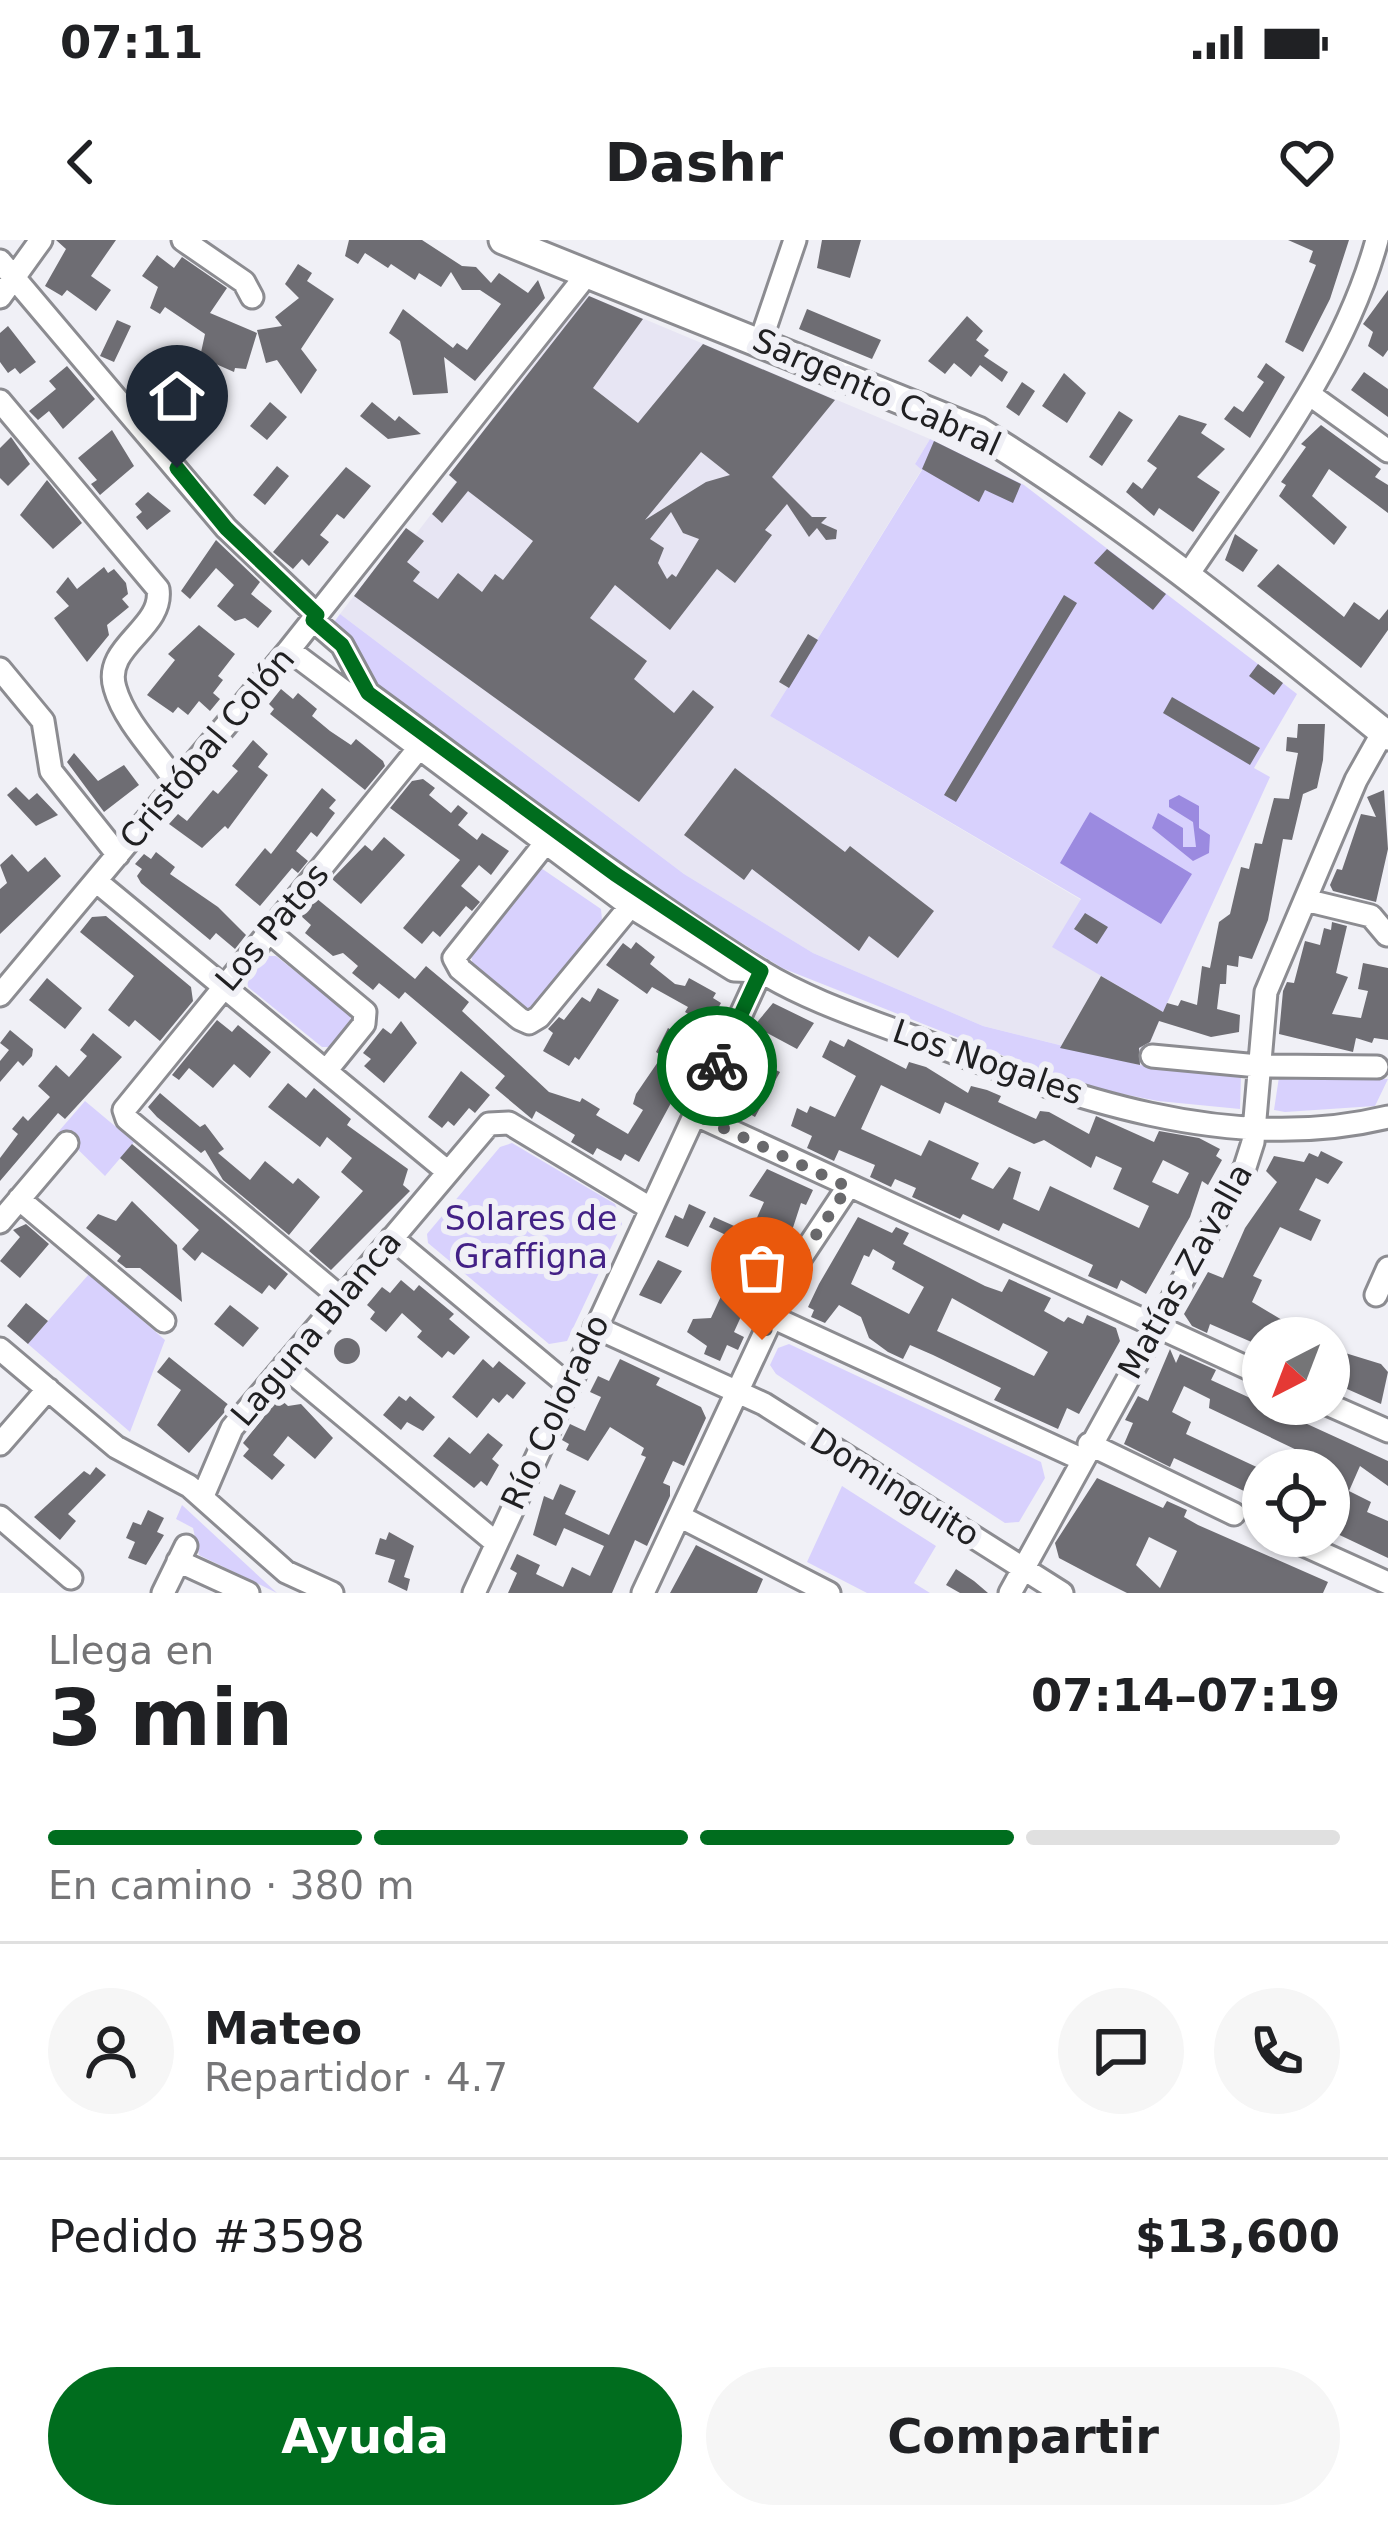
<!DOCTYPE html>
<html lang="es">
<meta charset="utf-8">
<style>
body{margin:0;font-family:"DejaVu Sans",sans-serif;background:#f6f6f6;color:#202124;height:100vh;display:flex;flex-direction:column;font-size:45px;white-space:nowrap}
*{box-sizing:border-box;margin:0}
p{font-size:39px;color:#757577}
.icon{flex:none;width:66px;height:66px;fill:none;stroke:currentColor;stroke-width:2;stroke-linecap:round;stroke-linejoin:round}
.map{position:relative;height:1353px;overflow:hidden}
.sheet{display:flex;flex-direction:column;background:#fff;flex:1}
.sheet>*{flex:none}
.needle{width:78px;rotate:222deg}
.controls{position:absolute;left:1242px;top:1077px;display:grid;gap:24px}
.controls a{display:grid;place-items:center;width:108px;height:108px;border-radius:50%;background:#fff;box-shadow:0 3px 9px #0004;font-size:60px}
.pin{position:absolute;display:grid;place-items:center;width:102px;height:102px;color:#fff;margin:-123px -51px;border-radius:50% 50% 50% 0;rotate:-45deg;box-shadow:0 0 12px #0007}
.pin .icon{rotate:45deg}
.courier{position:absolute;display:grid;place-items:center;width:120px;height:120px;margin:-60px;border:9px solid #006d1e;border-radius:50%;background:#fff;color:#222;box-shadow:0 3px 15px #0007}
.summary em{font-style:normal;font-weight:600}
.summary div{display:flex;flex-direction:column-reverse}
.summary{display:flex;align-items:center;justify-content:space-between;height:204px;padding:0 48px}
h1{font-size:78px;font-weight:600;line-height:90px}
.bar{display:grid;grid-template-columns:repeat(4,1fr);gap:18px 12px;align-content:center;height:144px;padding:0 48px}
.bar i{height:15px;border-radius:9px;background:#e0e0e0}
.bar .on{background:#006d1e}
.bar p{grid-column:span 4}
.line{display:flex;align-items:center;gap:30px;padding:0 48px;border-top:3px solid #e0e0e0}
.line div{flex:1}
.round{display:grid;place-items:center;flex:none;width:126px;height:126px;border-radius:63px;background:#f6f6f6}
.cta{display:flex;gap:24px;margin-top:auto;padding:24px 48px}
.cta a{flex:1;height:138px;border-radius:72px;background:#006d1e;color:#fff;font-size:48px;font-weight:600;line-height:138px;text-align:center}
.cta a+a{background:#f6f6f6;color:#202124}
.status{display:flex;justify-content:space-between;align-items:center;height:84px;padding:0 60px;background:#fff;direction:ltr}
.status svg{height:33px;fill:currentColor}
header{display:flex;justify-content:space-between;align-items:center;height:156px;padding:0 48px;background:#fff;font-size:54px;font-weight:600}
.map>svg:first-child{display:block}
.built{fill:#e7e5f3}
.green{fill:#d8d1fd}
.water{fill:#9b8ae0}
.building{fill:#6e6d73;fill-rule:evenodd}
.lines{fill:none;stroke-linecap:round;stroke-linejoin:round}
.minor-casing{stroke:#8c8c91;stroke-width:27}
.major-casing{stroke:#8c8c91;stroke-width:33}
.minor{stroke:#fff;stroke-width:21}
.major{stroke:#fff;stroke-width:27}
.done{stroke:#69696c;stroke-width:12;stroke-dasharray:0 21.6}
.route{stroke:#006d1e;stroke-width:15}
.labels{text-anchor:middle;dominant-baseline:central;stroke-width:12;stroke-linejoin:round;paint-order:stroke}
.street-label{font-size:33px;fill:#202022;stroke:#f0f0f6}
.park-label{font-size:33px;fill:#432186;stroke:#f0f0f6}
</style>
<div class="status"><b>07:11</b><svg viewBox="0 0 49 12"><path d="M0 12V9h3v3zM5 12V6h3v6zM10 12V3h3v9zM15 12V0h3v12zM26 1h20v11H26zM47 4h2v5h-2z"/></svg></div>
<header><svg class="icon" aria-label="back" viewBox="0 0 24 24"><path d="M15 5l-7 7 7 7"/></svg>Dashr<svg class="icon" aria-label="heart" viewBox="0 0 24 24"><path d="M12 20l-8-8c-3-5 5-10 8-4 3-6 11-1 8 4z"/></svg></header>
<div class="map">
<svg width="1388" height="1353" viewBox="0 0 1388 1353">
<rect width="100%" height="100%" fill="#f0f0f6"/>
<path class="built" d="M587 55 930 199 915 224 922 229 770 476 1081 660 1163 772 1141 825 983 786 813 713 684 634 340 374 406 288 416 294 456 242 449 235Z"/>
<path class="green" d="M930 199 1024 245 1297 454 1254 528 1270 537 1163 772 1052 707 1081 659 770 476 922 230 915 224Z
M340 374 684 634 813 713 983 786 1140 825 1241 835 1240 869 1158 861 1077 845 782 728 635 637 369 442 332 385Z
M541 628 601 669 602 680 534 766 525 769 472 724 471 712Z
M267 716H276L350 775 351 783 331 807H322L248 747 247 740Z
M1279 837 1388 839 1375 866 1285 872 1274 870Z
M85 861 134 902 105 936 59 891Z
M512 903 615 964 622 984 567 1101 549 1104 428 1003 427 994 500 907Z
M89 1034 165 1100 130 1192 28 1104Z
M789 1104 1041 1222 1045 1238 1019 1282 1005 1283 776 1134 770 1125 778 1108Z
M842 1246 936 1306 914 1343 930 1353H867L807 1322Z
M182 1265 277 1353 199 1315 193 1288 176 1279Z"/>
<path class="water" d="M1179 555 1199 566V588L1210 595 1209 613 1193 621 1152 588 1158 573 1183 588V607H1196L1193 582 1169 567V560Z
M1090 572 1192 634 1161 684 1060 623Z"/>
<path class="building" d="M56 0H116L91 36 111 50 96 71 67 50 62 56 45 46 66 9Z
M349 0H422L462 26 476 27 491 43 499 33 528 53 538 40 545 58 475 141 444 117 448 153 413 155 400 101 389 93 403 69 453 108 457 103 467 110 501 64 480 50H462L451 32 441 47 419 33 415 40 391 24 388 28 365 13 358 24 345 16Z
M822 0H861L850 38 817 28Z
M1288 0H1349L1330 59 1303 112 1285 102 1316 25 1309 22 1313 11Z
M157 15 174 28 182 17 227 48 210 73 257 93 246 129 235 128 234 132 200 117 205 94 165 67 160 74 150 68 158 47 142 36Z
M298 24 312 33 307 41 334 59 301 109 317 130 301 154 277 120 266 123 257 90 282 86 275 77 299 58 285 44Z
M1388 50V110L1383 117 1368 106 1373 92 1363 84Z
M589 56 643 79 593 148 638 183 703 104 835 160 772 237 812 277H827L821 283 837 290 836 299 826 300 817 288 809 297 787 264 765 290 772 295 735 343 717 329 670 390 615 345 590 378 647 421 634 439 674 473 693 450 714 467 639 562 354 356 406 288 424 301 407 322 420 332 413 341 438 359 458 333 482 352 495 334 503 340 533 301 468 251 442 283 432 274 457 242 449 235ZM701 212 730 235 706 242 645 280ZM671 272 683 293 699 299 676 337 672 334 667 339 658 323 664 308 650 299Z
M807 69 881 100 872 119 799 89Z
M967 76 983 91 976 100 989 110 984 116 1008 132 1002 142 980 125 971 137 954 123 945 134 928 121Z
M117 80 131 86 114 122 100 116Z
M8 86 36 122 20 134 15 128 8 133 0 122V93Z
M1266 123 1285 137 1250 198 1224 179 1234 166 1243 172 1264 142 1257 137Z
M67 126 95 159 63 189 49 171 38 180 29 171 56 149 49 141Z
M1364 132 1388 149V177L1351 150Z
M1064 133 1086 153 1067 183 1042 166Z
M1022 142 1035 151 1019 176 1006 167Z
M270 162 287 177 267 200 250 186Z
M372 162 395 181 399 176 421 194 388 199 360 176Z
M1119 171 1133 180 1102 226 1089 217Z
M1179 175 1207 184 1201 193 1225 209 1197 237 1220 252 1193 292 1159 268 1154 276 1126 252 1133 242 1142 249 1157 228 1147 221Z
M1321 185 1381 229 1375 237 1388 245V273L1329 229 1312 256 1347 287 1334 305 1279 256 1286 245 1281 242 1306 207 1301 204Z
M112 190 134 226 100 255 91 244 97 240 78 218Z
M11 197 30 224 8 246 0 238V208Z
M934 201 1021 244 1013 263 985 250 979 262 922 229Z
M277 226 289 236 265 265 253 255Z
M346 227 371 246 344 279 337 274 320 295 329 302 309 326 302 319 293 329 273 312Z
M47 240 82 283 53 309 20 275Z
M148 252 171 271 147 290 136 277 142 272 135 264Z
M1235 294 1258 310 1243 332 1225 320Z
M216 300 260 342 251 354 272 371 258 388 245 378 235 381 217 366 234 345 216 328 190 359 181 351Z
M1107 309 1166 354 1153 370 1094 323Z
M1278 324 1344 377 1354 362 1379 380 1388 369V390L1361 428 1257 346Z
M104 327 108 333 114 329 126 343 128 354 122 359 129 367 107 385 109 395 87 422 54 378 69 366 56 352 68 337 77 349Z
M1064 355 1077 363 956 562 944 555Z
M199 385 235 414 218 436 223 440 213 453 220 459 210 471 199 461 188 475 178 467 173 473 147 455 175 420 168 414Z
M808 394 818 400 789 448 779 442Z
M1258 424 1283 443 1274 455 1249 436Z
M281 449 293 459 298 453 317 469 312 476 330 491 351 505 356 499 383 521 385 526 365 550 270 474 274 469 269 464Z
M1172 457 1260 508 1250 525 1163 473Z
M1298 484H1325L1323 520 1317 548 1303 554 1292 600 1283 599 1268 680 1252 719 1239 716 1238 727 1227 725 1226 744H1220L1217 769 1240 775 1239 792 1211 797 1159 781 1150 802 1139 808 1140 825 1060 808 1101 736 1163 772 1167 763 1178 766 1181 760 1197 765 1202 726 1210 728 1219 682 1230 674 1241 627 1249 629 1255 603 1262 604 1274 558 1289 559 1298 513 1286 511 1287 497 1297 498Z
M253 500 268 514 258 527 268 535 228 589 225 586 202 608 169 584 178 574 187 581 213 550 218 554 238 531 232 526Z
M74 513 98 541 124 525 139 545 104 572 67 522Z
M735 528 845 612 850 606 934 671 898 718 869 696 859 711 752 629 744 640 684 595Z
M423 539 435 548 429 555 451 573 458 565 468 573 458 585 477 600 482 593 509 611 491 635 479 625 461 646 480 662 472 671 466 666 440 697 433 691 422 704 403 688 460 620 390 568 412 541Z
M16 547 29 560 37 553 58 575 36 586 7 555Z
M322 548 336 560 329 568 335 573 317 597 311 592 296 611 308 621 298 633 292 628 260 666 235 645 265 608 271 614Z
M1384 550 1388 609 1376 662 1333 651 1330 645 1337 629 1342 630 1361 574 1376 577 1367 557Z
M384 597 405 615 361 664 332 639 365 605 372 611Z
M156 612 175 627 170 634 218 667 246 695 235 709 216 693 210 700 141 643 137 636 142 629 135 624 144 614 151 619Z
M12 614 28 632 45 617 61 636 0 694V649L7 643 0 625Z
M316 658 415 739 426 726 469 762 462 771 549 852 580 862 582 858 600 869 596 875 628 894 643 870 633 864 636 854 662 816 656 812 668 788 700 807 675 845 687 851 679 868 671 863 639 922 625 914 621 921 597 908 593 915 571 902 575 895 536 871 532 879 495 848 505 836 405 752 399 759 379 743 373 750 352 733 358 726 343 713 333 716 305 693 311 685 301 676Z
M1085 673 1108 687 1097 704 1074 689Z
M106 676 191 747 193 761 160 801 135 780 129 787 108 770 134 736 80 692 92 677Z
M1332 682 1347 686 1336 733 1348 737 1332 774 1361 778 1368 751 1358 749 1363 723 1388 728V800L1374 798 1372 803 1356 798 1353 812 1279 794 1283 751 1287 742 1294 743 1305 701 1320 705 1324 688 1331 690Z
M636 702 655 717 650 724 675 744 685 746 689 738 716 753 713 758 721 763 708 786 685 772 688 767 652 747 647 754 606 725 623 703 631 709Z
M47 738 82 768 65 789 29 760Z
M598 748 619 760 579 820 575 817 569 826 543 811 553 793 548 789 559 777 564 780 582 757 590 762Z
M773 763 814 783 797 809 754 786Z
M217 780 232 792 238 785 271 812 250 838 234 824 213 848 189 828 179 840 172 835Z
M401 781 417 803 384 843 364 826 371 819 363 813 383 788 391 794Z
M10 790 33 809 32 816 23 826 18 821 0 842V821L9 810 0 803Z
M93 793 122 817 65 879 58 873 0 941V918L18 894 12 889 23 876 28 881 50 857 38 846 56 825 69 837 87 816 80 810Z
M848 799 906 829 909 822 926 827 968 853 971 846 987 850 1001 856 998 862 1036 879 1040 871 1049 872 1089 894 1096 876 1154 902 1159 891 1199 898 1220 909 1216 916 1222 920 1208 945 1202 941 1190 977 1146 1054 1121 1040 1117 1049 1088 1036 1093 1025 1003 983 999 991 963 974 960 979 912 957 916 948 895 939 891 947 870 937 875 925 839 910 834 921 807 908 812 896 791 886 797 868 807 873 810 866 835 877 856 836 822 817 830 800 844 807ZM881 845 940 874 945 862 1034 904 1044 900 1091 928 1096 916 1122 928 1113 949 1149 966 1139 988 1050 946 1039 971 1013 959 1021 932 1009 927 993 949 971 939 979 923 929 900 921 916 861 889ZM1163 920 1189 933 1178 954 1152 942Z
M748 817 780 832 755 877 748 873 746 878 725 869Z
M461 831 490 855 475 873 469 868 454 886 448 881 442 888 428 877Z
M288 843 306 858 314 848 351 879 347 885 408 929 403 945 410 951 331 1030 309 1011 363 951 341 932 352 918 327 897 320 907 268 867Z
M160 853 200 887 205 884 224 909 218 913 250 940 265 921 293 944 298 938 320 957 289 995 223 940 205 910 201 913 157 877 148 867Z
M132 904 288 1034 275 1050 269 1045 262 1054 202 1012 195 1021 182 1009 199 990 120 918Z
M1321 911 1343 922 1328 944 1316 938 1299 970 1321 980 1311 1001 1280 987 1253 1036 1262 1040 1252 1062 1312 1098H1263V1107L1210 1084 1207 1093 1192 1086 1184 1074 1208 1032 1223 1038 1245 988 1277 942 1266 931 1274 916 1304 922 1309 913 1318 917Z
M767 929 813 950 806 965 801 963 787 1006 776 1001 768 1017 734 1092 744 1097 738 1110 727 1105 720 1121 704 1114 707 1106 687 1092 693 1079 711 1078 745 1004 709 987 714 977 750 993 764 962 749 956Z
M132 961 177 1005 182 1062 140 1028H126L117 1021 121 1016 86 988 98 974 116 981Z
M689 964 706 972 688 1007 665 997 675 975 683 979Z
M858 977 892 993 896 987 909 993 903 1004 985 1046 1002 1052 1009 1039 1051 1058 1044 1071 1064 1082 1068 1077 1083 1084 1087 1075 1116 1088 1120 1101 1079 1174 1067 1168 1058 1189 994 1160 1001 1148 933 1115 910 1105 903 1119 888 1112 869 1098 861 1077 839 1065 825 1083 811 1077 814 1070 808 1067 819 1044ZM873 1009 895 1022 892 1029 924 1047 909 1074 851 1044 864 1015 869 1017ZM952 1058 1048 1112 1034 1136 937 1091Z
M26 984 49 1004 20 1038 0 1021 20 997 13 990Z
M658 1020 682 1031 661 1064 639 1055Z
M401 1040 414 1051 419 1045 454 1074 449 1079 470 1097 454 1115 448 1111 442 1118 417 1097 422 1091 402 1073 386 1092 370 1079 375 1072 367 1065 382 1047 390 1053Z
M26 1063 48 1081 28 1104 7 1086Z
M230 1065 259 1088 243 1107 214 1084Z
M334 1111a13 13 0 1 1 26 0a13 13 0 1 1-26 0Z
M1329 1108 1381 1124 1388 1132 1381 1164 1329 1141Z
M1170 1109 1176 1123 1180 1114 1216 1130 1211 1140 1388 1221V1246L1360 1226 1349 1251 1371 1262 1367 1272 1388 1281V1318L1329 1290V1230L1322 1222 1209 1168 1210 1159 1184 1146 1172 1172 1191 1182 1186 1194 1263 1230V1260L1174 1218 1170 1227 1124 1204 1133 1183 1125 1180 1138 1156 1148 1161Z
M169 1117 230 1166 189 1213 157 1185 181 1150 157 1132Z
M483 1119 493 1128 499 1121 526 1143 513 1159 507 1154 499 1163 493 1158 477 1178 452 1157Z
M620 1119 660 1138 656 1145 701 1167 706 1178 684 1226 673 1221 663 1243 670 1246V1256L647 1306 635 1300 612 1353H508L517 1333 510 1329 517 1314 540 1325 536 1334 563 1347 572 1327 590 1336 604 1306 564 1288 556 1306 533 1295 544 1256 553 1260 560 1244 576 1251 565 1274 609 1295 646 1217 641 1215 644 1208 610 1187 588 1221 566 1210 569 1204 562 1200 570 1184 585 1191 601 1157 590 1152 598 1136 609 1141Z
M399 1156 406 1161 410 1156 435 1177 423 1191 407 1182 401 1190 383 1175Z
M279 1158 288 1166 301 1164 333 1198 315 1219 288 1196 273 1215 285 1225 272 1240 243 1216 249 1209 243 1203Z
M488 1193 503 1205 492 1219 499 1225 487 1246 481 1241 474 1248 433 1216 449 1197 470 1214Z
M96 1227 106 1235 68 1274 76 1281 60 1300 34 1277 84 1231 90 1235Z
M1097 1238 1163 1268 1167 1261 1187 1270 1184 1277 1198 1285 1328 1342 1323 1353H1127L1095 1337 1059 1318 1055 1303ZM1149 1297 1177 1311 1160 1348 1136 1325Z
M148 1270 164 1278 157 1292 164 1295 146 1325 128 1318 135 1302 126 1298 133 1282 141 1285Z
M389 1292 414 1306 404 1337 410 1339 407 1351 388 1342 395 1320 375 1314 380 1298 386 1300Z
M696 1305 763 1339 757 1353H670Z
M956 1329 974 1341 988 1353H960L946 1345Z"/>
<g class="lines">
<defs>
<path id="minor" d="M183 0 244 42 252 57
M0 21 226 288 317 375
M0 57 41 0
M761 100 795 0
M1309 154 1388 211
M0 161 158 349C164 389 102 406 115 448 124 481 158 515 177 543
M1187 336C1258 230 1343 125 1377 0
M313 380 342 405 368 453C498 548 626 647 762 732 809 761 869 780 921 800 1068 856 1229 916 1388 877
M289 410 630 666 734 730 761 731
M0 429 43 481 51 531 118 615
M551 596 454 718 460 729 520 779 529 783 539 777 637 658
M96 641 448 932
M1305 660 1371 676 1387 695
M268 691 365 772 364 784 326 831
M0 755 289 410 588 33
M1152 816 1258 826 1377 827
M694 874 1263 1135
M19 959 164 1081
M0 982 67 903
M392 998 568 1145
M1376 1055 1388 1028
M341 1058 127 879 124 870 428 497
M772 1077 1081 1219
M595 1087 764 1164 1062 1353
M0 1109 116 1207 189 1246 286 1332 332 1353
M284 1126 495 1302
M1327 1164 1388 1191
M0 1204 48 1149
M1089 1204 1234 1274
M203 1256 232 1188 489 884 509 883 650 968
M679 1276 829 1353
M0 1277 71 1338
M1284 1296 1388 1343
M178 1321 248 1353
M163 1353 186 1306
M474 1353 761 731
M643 1353 798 1022 848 947
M1010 1353 1245 927 1253 902 1266 752 1356 540 1383 492"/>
<path id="major" d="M503 0 978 191C1123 280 1256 389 1388 496"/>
</defs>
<use href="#minor" class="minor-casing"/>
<use href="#major" class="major-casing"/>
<use href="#minor" class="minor"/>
<use href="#major" class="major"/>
</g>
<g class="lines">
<path class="done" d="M717 826 694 874 848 947 798 1022 762 1100"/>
<path class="route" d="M177 228 226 288 317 375 313 380 342 405 368 453 615 634 761 731 717 826"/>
</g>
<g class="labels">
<g class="street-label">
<text transform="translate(877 152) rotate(24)">Sargento Cabral</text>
<text transform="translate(207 508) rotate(-50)">Cristóbal Colón</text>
<text transform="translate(272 687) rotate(-50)">Los Patos</text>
<text transform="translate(988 822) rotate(19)">Los Nogales</text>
<text transform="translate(1185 1031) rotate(-61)">Matías Zavalla</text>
<text transform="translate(316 1088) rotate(-50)">Laguna Blanca</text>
<text transform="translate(555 1172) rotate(-65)">Río Colorado</text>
<text transform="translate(895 1247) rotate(32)">Dominguito</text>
</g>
<g class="park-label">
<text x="531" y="978">Solares de<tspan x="531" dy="38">Graffigna</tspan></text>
</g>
</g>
</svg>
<div class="controls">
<a><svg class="needle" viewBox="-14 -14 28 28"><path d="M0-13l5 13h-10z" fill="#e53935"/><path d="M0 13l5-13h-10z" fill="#757577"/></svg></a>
<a><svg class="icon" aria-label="locate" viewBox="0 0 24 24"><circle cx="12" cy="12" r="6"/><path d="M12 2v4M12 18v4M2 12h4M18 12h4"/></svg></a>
</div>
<div class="pin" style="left:762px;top:1100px;background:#ea580c"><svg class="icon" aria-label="bag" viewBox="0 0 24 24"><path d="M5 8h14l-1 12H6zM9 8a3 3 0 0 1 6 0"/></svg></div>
<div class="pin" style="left:177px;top:228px;background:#1f2937"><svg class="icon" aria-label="home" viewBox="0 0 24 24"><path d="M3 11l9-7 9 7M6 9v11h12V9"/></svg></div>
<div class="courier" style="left:717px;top:826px"><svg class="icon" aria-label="bike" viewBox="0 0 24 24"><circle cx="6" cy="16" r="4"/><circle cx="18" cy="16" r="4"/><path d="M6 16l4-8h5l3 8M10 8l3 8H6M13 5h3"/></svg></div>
</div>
<section class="sheet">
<div class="summary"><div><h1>3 min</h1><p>Llega en</p></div><em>07:14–07:19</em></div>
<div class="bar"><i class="on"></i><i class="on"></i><i class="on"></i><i></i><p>En camino · 380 m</p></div>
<div class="line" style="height:216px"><a class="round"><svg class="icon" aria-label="person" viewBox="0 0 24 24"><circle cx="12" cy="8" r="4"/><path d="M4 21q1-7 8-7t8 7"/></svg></a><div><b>Mateo</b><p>Repartidor · 4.7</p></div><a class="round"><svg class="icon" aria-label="chat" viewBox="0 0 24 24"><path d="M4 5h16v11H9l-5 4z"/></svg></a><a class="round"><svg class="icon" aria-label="phone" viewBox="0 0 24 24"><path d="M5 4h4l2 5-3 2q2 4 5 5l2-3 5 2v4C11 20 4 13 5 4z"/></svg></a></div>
<div class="line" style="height:156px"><div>Pedido #3598</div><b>$13,600</b></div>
<div class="cta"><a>Ayuda</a><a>Compartir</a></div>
</section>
